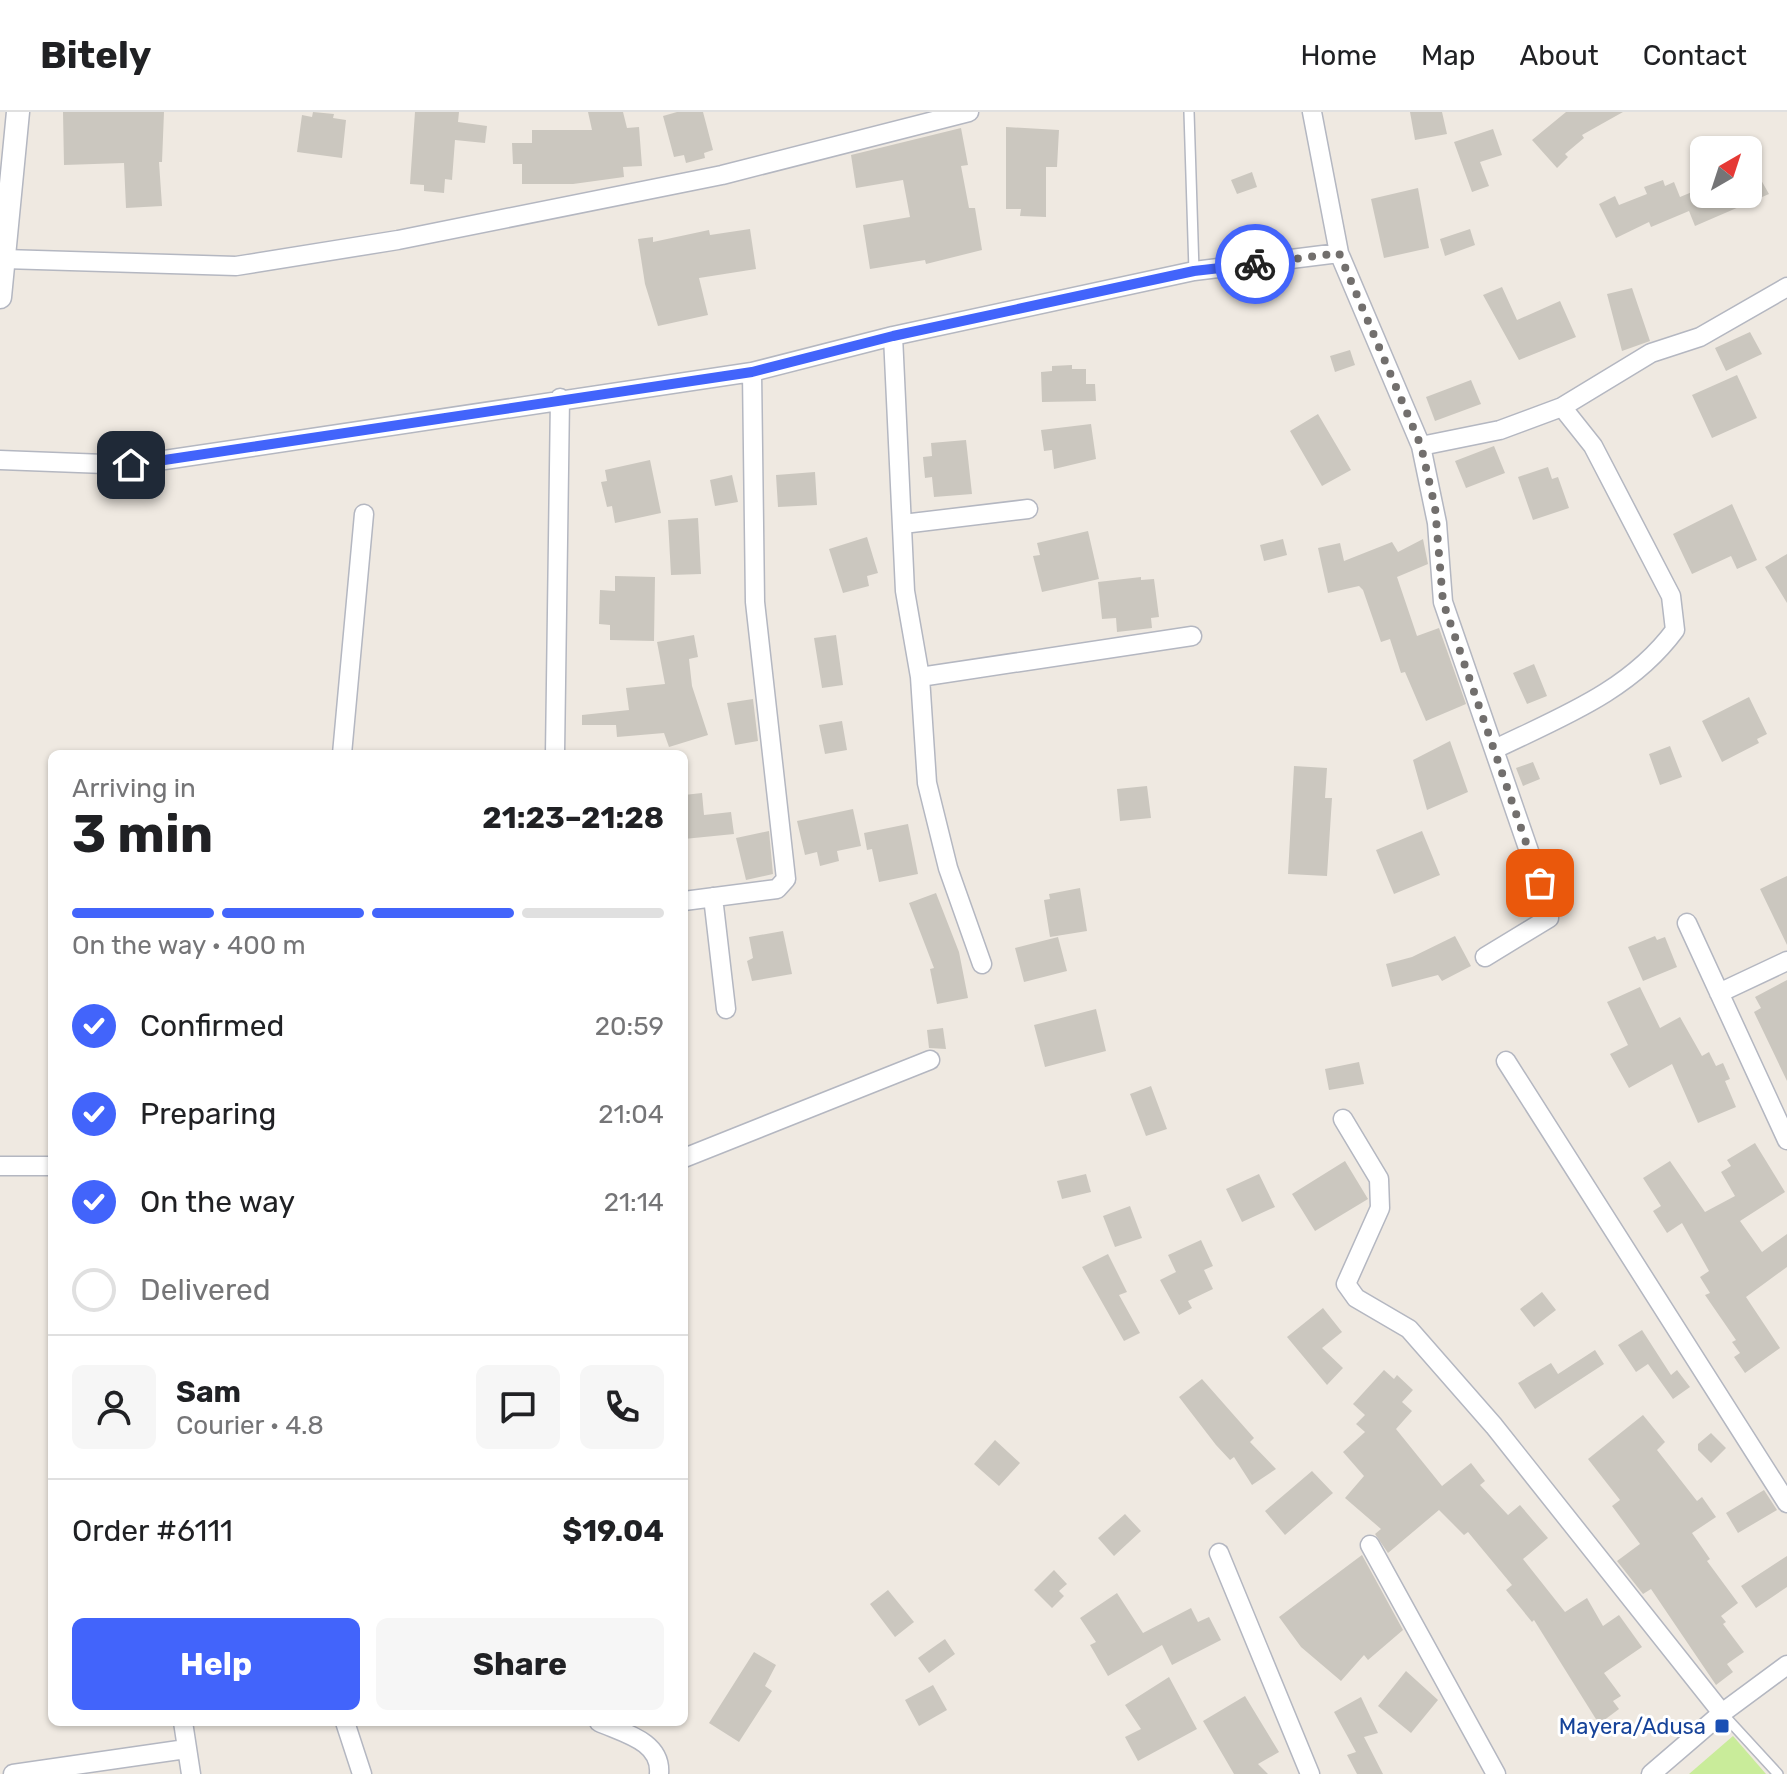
<!DOCTYPE html>
<meta charset="utf-8">
<style>
body{margin:0;font-family:Rubik,sans-serif;background:#f6f6f6;color:#202124;height:100vh;display:flex;flex-direction:column;font-size:30px;white-space:nowrap}
*{box-sizing:border-box;margin:0}
p{font-size:26px;color:#757577}
.icon{flex:none;width:44px;height:44px;fill:none;stroke:currentColor;stroke-width:2;stroke-linecap:round;stroke-linejoin:round}
.map{position:relative;flex:1;overflow:hidden}
.sheet{position:absolute;left:48px;top:638px;width:640px;height:976px;display:flex;flex-direction:column;background:#fff;border-radius:12px;box-shadow:0 2px 6px #0004}
.sheet>*{flex:none}
.needle{width:52px;rotate:39deg}
.tools{position:absolute;left:1690px;top:24px;display:grid;gap:16px}
.tools a{display:grid;place-items:center;width:72px;height:72px;border-radius:12px;background:#fff;box-shadow:0 2px 6px #0004;font-size:40px}
.pin{position:absolute;display:grid;place-items:center;width:68px;height:68px;color:#fff;margin:-34px;border-radius:16px;box-shadow:0 4px 12px #0006}
.courier{position:absolute;display:grid;place-items:center;width:80px;height:80px;margin:-40px;border:6px solid #4264fb;border-radius:50%;background:#fff;color:#222;box-shadow:0 2px 10px #0007}
.summary em{font-style:normal;font-weight:700}
.summary div{display:flex;flex-direction:column-reverse}
.summary{display:flex;align-items:center;justify-content:space-between;height:136px;padding:0 24px}
h1{font-size:52px;font-weight:700;line-height:60px}
.bar{display:grid;grid-template-columns:repeat(4,1fr);gap:12px 8px;align-content:center;height:96px;padding:0 24px}
.bar i{height:10px;border-radius:6px;background:#e0e0e0}
.bar .active{background:#4264fb}
.bar p{grid-column:span 4}
.line{display:flex;align-items:center;gap:20px;padding:0 24px;border-top:2px solid #e0e0e0}
.line div{flex:1}
.round{display:grid;place-items:center;flex:none;width:84px;height:84px;border-radius:12px;background:#f6f6f6}
ol{padding:0 24px;list-style:none}
li{display:flex;align-items:center;gap:24px;height:88px}
li p{margin-inline-start:auto}
li .icon{padding:8px;border-radius:50%;background:#4264fb;color:#fff;stroke-width:4}
li:last-child{color:#757577}
li i{width:44px;height:44px;border:4px solid #e0e0e0;border-radius:50%}
.primary-button{display:flex;gap:16px;margin-top:auto;padding:16px 24px}
.primary-button a{flex:1;height:92px;border-radius:12px;background:#4264fb;color:#fff;font-size:32px;font-weight:700;line-height:92px;text-align:center}
.primary-button a+a{background:#f6f6f6;color:#202124}
header{display:flex;align-items:center;gap:48px;box-sizing:border-box;height:112px;padding:0 40px;background:#fff;border-bottom:2px solid #e0e0e0}
header strong{font-size:38px}
nav{display:flex;gap:44px;margin-inline-start:auto;font-size:28px}
.map>svg:first-child{display:block}
.pitch{fill:#c9ec9a}
.building{fill:#cbc7bf}
.lines{fill:none;stroke-linecap:round;stroke-linejoin:round}
.service-casing{stroke:#b4b7c1;stroke-width:12}
.minor-casing{stroke:#b4b7c1;stroke-width:21}
.tertiary-casing{stroke:#b4b7c1;stroke-width:25}
.service{stroke:#fff;stroke-width:9}
.minor{stroke:#fff;stroke-width:18}
.tertiary{stroke:#fff;stroke-width:22}
.done{stroke:#726f6d;stroke-width:8;stroke-dasharray:0 14.4}
.route{stroke:#4264fb;stroke-width:10}
.transit-dot{fill:#1a4fb4;stroke:#fff;stroke-width:3}
.labels{text-anchor:middle;dominant-baseline:central;stroke-width:6;stroke-linejoin:round;paint-order:stroke}
.transit-label{font-size:22px;fill:#164399;stroke:#fff;text-anchor:end}
</style>
<header>
<strong>Bitely</strong>
<nav><a>Home</a><a>Map</a><a>About</a><a>Contact</a></nav>
</header>
<div class="map">
<svg width="1787" height="1662" viewBox="0 0 1787 1662">
<rect width="100%" height="100%" fill="#efe9e1"/>
<path class="pitch" d="M1733 1624 1766 1662H1689Z"/>
<path class="building" d="M63 0H164L162 50H159L162 94 126 96 124 51 64 53Z
M313 0 334 2 333 6 346 8 342 46 297 40 302 3 312 5Z
M415 0H459L458 10 487 14 485 31 455 28 452 68 445 67 444 81 424 79V73L410 72Z
M588 0H623L627 16 639 15 642 54 623 55 624 65 573 72H522V52H513L512 31H532V18H592Z
M677 0H703L713 38 704 41 705 46 686 51 684 43 674 45 663 4Z
M1410 0H1442L1447 22 1415 28Z
M1566 0H1623L1582 23 1584 26 1565 42 1568 45 1557 56 1532 28Z
M1006 15 1059 18 1057 55H1046V105L1020 104 1021 97H1006Z
M961 16 968 53 961 54 969 96H975L982 138 926 152 925 148 870 157 863 113 910 105 903 68 856 76 851 43Z
M1493 17 1502 43 1480 50 1489 74 1472 80 1454 30Z
M1748 45 1769 82 1695 114 1689 99 1651 115 1649 110 1616 126 1599 92 1615 84 1619 93 1647 82 1644 75 1663 68 1665 74 1674 70 1680 85 1704 75V82H1748Z
M1252 60 1257 75 1237 82 1231 68Z
M1418 76 1429 136 1384 146 1371 87Z
M750 117 756 157 699 166 708 203 658 214 645 172 638 127 653 125V130L709 118 710 123Z
M1470 117 1475 133 1445 144 1440 127Z
M1502 175 1517 208 1560 189 1576 225 1519 248 1483 183Z
M1632 176 1650 229 1622 239 1607 182Z
M1750 220 1762 242 1726 259 1715 236Z
M1350 238 1355 253 1335 260 1330 244Z
M1072 253V257H1086V272H1095L1096 289 1042 290 1041 260 1052 259V254Z
M1737 263 1757 306 1712 326 1692 283Z
M1471 268 1481 292 1435 309 1426 285Z
M1318 302 1351 358 1322 374 1290 319Z
M1091 312 1096 347 1054 357 1052 338 1044 339 1041 318Z
M966 328 972 382 934 385 932 365 925 366 923 345 932 344 931 331Z
M1494 334 1505 361 1466 376 1455 349Z
M650 348 661 401 615 411 612 394 607 395 601 370 607 369 605 358Z
M1548 355 1552 367 1558 365 1569 396 1533 408 1518 365Z
M815 360 817 393 778 395 776 363Z
M732 363 738 390 715 394 710 368Z
M1732 392 1757 448 1737 457 1731 444 1692 462 1673 422Z
M698 406 701 462 671 463 668 408Z
M1088 419 1099 467 1042 480 1033 444 1040 443 1037 431Z
M867 425 878 461 867 464 869 474 843 481 829 437Z
M1283 427 1287 443 1264 449 1260 433Z
M1423 427 1428 452 1397 465 1417 524 1439 516 1466 592 1426 609 1405 560 1401 561 1390 527 1381 530 1363 478 1359 474 1328 481 1318 436 1340 431 1344 449 1392 430 1398 440Z
M1787 442V491L1765 455Z
M615 464 655 465 654 529 610 528V513L599 512 600 478 615 479Z
M1141 465V468L1154 467 1159 505 1151 506 1152 516 1117 520 1116 506 1102 507 1098 470Z
M694 523 698 545 689 547 692 574 708 623 669 635 664 621 617 625 616 613H582V603L629 598 626 576 665 572 657 530Z
M836 523 843 573 822 576 814 526Z
M1534 552 1547 584 1527 592 1513 561Z
M1749 585 1767 622 1757 627 1759 631 1722 650 1702 609Z
M753 587 758 629 735 633 727 591Z
M842 609 847 638 825 642 819 613Z
M1450 629 1468 680 1427 698 1413 648Z
M1670 634 1682 665 1660 673 1649 642Z
M1533 650 1540 667 1523 674 1516 656Z
M1294 654 1327 656 1325 686H1332L1327 764 1288 762Z
M1147 674 1151 706 1120 709 1117 677Z
M702 681 704 703 731 700 734 722 684 727V683Z
M853 697 861 734 837 739 839 749 820 754 817 740 805 743 797 709Z
M908 712 918 762 879 770 872 737 867 738 864 721Z
M769 719 773 762 746 768 736 726Z
M1422 719 1440 763 1394 782 1376 738Z
M1787 764V833L1760 777Z
M1080 776 1087 819 1050 825 1044 788 1050 787 1049 782Z
M936 781 959 840 968 886 937 892 930 857 934 856 909 791Z
M783 819 792 862 752 869 747 849 753 846 749 825Z
M1455 824 1471 854 1442 869 1438 863 1392 875 1386 852 1412 845Z
M1655 824 1657 828 1665 825 1677 855 1643 869 1628 835Z
M1058 825 1067 859 1024 870 1015 836Z
M1787 868V969L1754 900 1761 896 1755 885Z
M1640 875 1660 916 1680 905 1702 944 1709 940 1716 954 1723 951 1730 967 1725 969 1736 995 1698 1011 1672 952 1629 976 1610 942 1628 933 1607 890Z
M1096 897 1106 939 1045 955 1034 913Z
M943 916 946 937 929 936 927 918Z
M1359 950 1364 972 1329 978 1325 957Z
M1151 974 1167 1017 1146 1024 1130 982Z
M1755 1031 1785 1080 1740 1109 1762 1140 1787 1122V1155L1746 1185 1780 1236 1745 1261 1734 1245 1740 1241 1732 1230 1736 1228 1705 1183 1710 1181 1700 1165 1709 1159 1682 1111 1667 1121 1653 1099 1661 1094 1643 1066 1670 1049 1705 1100 1735 1084 1721 1060 1731 1054 1727 1048Z
M1345 1049 1368 1087 1315 1119 1292 1082Z
M1086 1062 1091 1080 1062 1087 1057 1069Z
M1259 1062 1275 1095 1242 1110 1226 1077Z
M1130 1094 1142 1126 1115 1135 1103 1104Z
M1201 1128 1213 1154 1204 1158 1213 1177 1188 1189 1192 1196 1179 1203 1160 1168 1176 1160 1168 1143Z
M1108 1142 1127 1180 1119 1183 1140 1221 1124 1229 1082 1155Z
M1542 1180 1556 1198 1534 1215 1520 1197Z
M1323 1196 1342 1220 1322 1236 1343 1256 1327 1273 1287 1225Z
M1642 1218 1671 1263 1677 1258 1690 1275 1673 1287 1648 1252 1636 1260 1618 1233Z
M1595 1238 1604 1252 1535 1297 1518 1271 1551 1251 1558 1262Z
M1384 1258 1394 1267 1397 1263 1413 1278 1402 1290 1412 1299 1396 1317 1442 1374 1471 1351 1485 1369 1480 1373 1508 1403 1520 1393 1548 1426 1523 1447 1565 1500 1587 1486 1603 1514 1619 1503 1642 1535 1604 1561 1621 1584 1613 1589 1619 1597 1599 1612 1534 1508 1532 1510 1506 1478 1512 1473 1468 1420 1464 1423 1439 1398 1388 1441 1375 1422 1381 1417 1345 1386 1364 1364 1343 1340 1365 1320 1356 1312 1365 1303 1353 1292Z
M1202 1267 1254 1326 1250 1330 1276 1357 1252 1373 1234 1345 1230 1348 1216 1333 1179 1285Z
M1643 1303 1665 1330 1657 1338 1697 1389 1702 1385 1716 1405 1692 1421 1710 1447 1707 1449 1738 1491 1721 1504 1726 1510 1723 1512 1744 1540 1727 1552 1733 1560 1716 1573 1651 1477 1643 1482 1617 1449 1640 1432 1612 1394 1620 1388 1588 1347Z
M1711 1321 1726 1336 1711 1351 1698 1338V1332Z
M995 1328 1020 1351 999 1374 974 1352Z
M1312 1359 1333 1381 1285 1423 1265 1399Z
M1764 1378 1777 1398 1738 1421 1726 1401Z
M1125 1402 1141 1419 1114 1444 1098 1426Z
M1362 1443 1403 1518 1368 1548 1364 1543 1341 1569 1301 1535 1279 1505Z
M1787 1444V1475L1756 1496 1741 1474Z
M1054 1458 1067 1472 1059 1479 1064 1484 1052 1496 1034 1478Z
M888 1478 914 1510 895 1525 870 1492Z
M1117 1481 1143 1521 1191 1496 1198 1510 1209 1505 1221 1528 1172 1553 1162 1533 1108 1564 1090 1533 1096 1530 1080 1506Z
M945 1527 955 1542 929 1561 918 1546Z
M754 1540 776 1553 765 1574 772 1579 739 1630 709 1611Z
M1406 1559 1438 1588 1411 1621 1378 1594Z
M1169 1565 1197 1617 1138 1649 1125 1625 1141 1617 1125 1593Z
M933 1573 947 1598 919 1614 905 1588Z
M1245 1584 1279 1640 1258 1652 1268 1662H1234L1203 1609Z
M1361 1585 1378 1621 1364 1625 1383 1662H1357L1347 1643 1356 1640 1334 1600Z"/>
<g class="lines">
<defs>
<path id="service" d="M1189 0 1194 159
M1722 1601 1778 1662"/>
<path id="minor" d="M1312 0 1339 141 1421 334 1437 411 1443 490 1549 797V806L1485 845
M4 147 236 154 398 128 722 63 969 0
M893 224 905 479 920 565 927 671 948 756 982 852
M1421 334 1500 318 1562 295 1651 241 1700 225 1787 175
M0 348 131 353 752 260 893 224 1194 159 1339 141
M903 412 1028 397
M920 565 1192 524
M1495 637C1561 605 1630 579 1675 518L1671 484 1593 334 1562 295
M342 642 364 402
M555 642 560 286
M713 785 726 897
M684 789 777 777 786 767 755 490 752 260
M1687 811 1787 1028
M1719 881 1787 849
M1506 949 1787 1391
M1343 1007 1379 1067 1380 1096 1346 1172 1356 1186 1409 1217 1494 1314 1722 1601
M684 1046 930 948
M0 1054H52
M1370 1433 1496 1662
M1219 1441 1310 1662
M183 1610 191 1662
M345 1610 362 1662
M599 1610C623 1621 662 1629 659 1662
M13 1662 186 1637
M1651 1662 1722 1601 1787 1553"/>
<path id="tertiary" d="M0 185 18 0"/>
</defs>
<use href="#service" class="service-casing"/>
<use href="#minor" class="minor-casing"/>
<use href="#tertiary" class="tertiary-casing"/>
<use href="#service" class="service"/>
<use href="#minor" class="minor"/>
<use href="#tertiary" class="tertiary"/>
</g>
<g class="lines">
<path class="done" d="M1255 152 1339 141 1421 334 1435 395 1443 490 1540 771"/>
<path class="route" d="M131 353 752 260 893 224 1194 159 1255 152"/>
</g>
<rect class="transit-dot" x="1714" y="1606" width="16" height="16" rx="4"/>
<g class="labels">
<g class="transit-label">
<text x="1706" y="1614">Mayera/Adusa</text>
</g>
</g>
</svg>
<div class="tools">
<a><svg class="needle" viewBox="-14 -14 28 28"><path d="M0-13l5 13h-10z" fill="#e53935"/><path d="M0 13l5-13h-10z" fill="#757577"/></svg></a>
</div>
<div class="pin" style="left:1540px;top:771px;background:#ea580c"><svg class="icon" aria-label="bag" viewBox="0 0 24 24"><path d="M5 8h14l-1 12H6zM9 8a3 3 0 0 1 6 0"/></svg></div>
<div class="pin" style="left:131px;top:353px;background:#1f2937"><svg class="icon" aria-label="home" viewBox="0 0 24 24"><path d="M3 11l9-7 9 7M6 9v11h12V9"/></svg></div>
<div class="courier" style="left:1255px;top:152px"><svg class="icon" aria-label="bike" viewBox="0 0 24 24"><circle cx="6" cy="16" r="4"/><circle cx="18" cy="16" r="4"/><path d="M6 16l4-8h5l3 8M10 8l3 8H6M13 5h3"/></svg></div>
<section class="sheet">
<div class="summary"><div><h1>3 min</h1><p>Arriving in</p></div><em>21:23–21:28</em></div>
<div class="bar"><i class="active"></i><i class="active"></i><i class="active"></i><i></i><p>On the way · 400 m</p></div>
<ol>
<li><svg class="icon" aria-label="check" viewBox="0 0 24 24"><path d="M5 12l5 5 9-10"/></svg>Confirmed<p>20:59</p></li>
<li><svg class="icon" aria-label="check" viewBox="0 0 24 24"><path d="M5 12l5 5 9-10"/></svg>Preparing<p>21:04</p></li>
<li><svg class="icon" aria-label="check" viewBox="0 0 24 24"><path d="M5 12l5 5 9-10"/></svg>On the way<p>21:14</p></li>
<li><i></i>Delivered</li>
</ol>
<div class="line" style="height:144px"><a class="round"><svg class="icon" aria-label="person" viewBox="0 0 24 24"><circle cx="12" cy="8" r="4"/><path d="M4 21q1-7 8-7t8 7"/></svg></a><div><b>Sam</b><p>Courier · 4.8</p></div><a class="round"><svg class="icon" aria-label="chat" viewBox="0 0 24 24"><path d="M4 5h16v11H9l-5 4z"/></svg></a><a class="round"><svg class="icon" aria-label="phone" viewBox="0 0 24 24"><path d="M5 4h4l2 5-3 2q2 4 5 5l2-3 5 2v4C11 20 4 13 5 4z"/></svg></a></div>
<div class="line" style="height:104px"><div>Order #6111</div><b>$19.04</b></div>
<div class="primary-button"><a>Help</a><a>Share</a></div>
</section>
</div>
